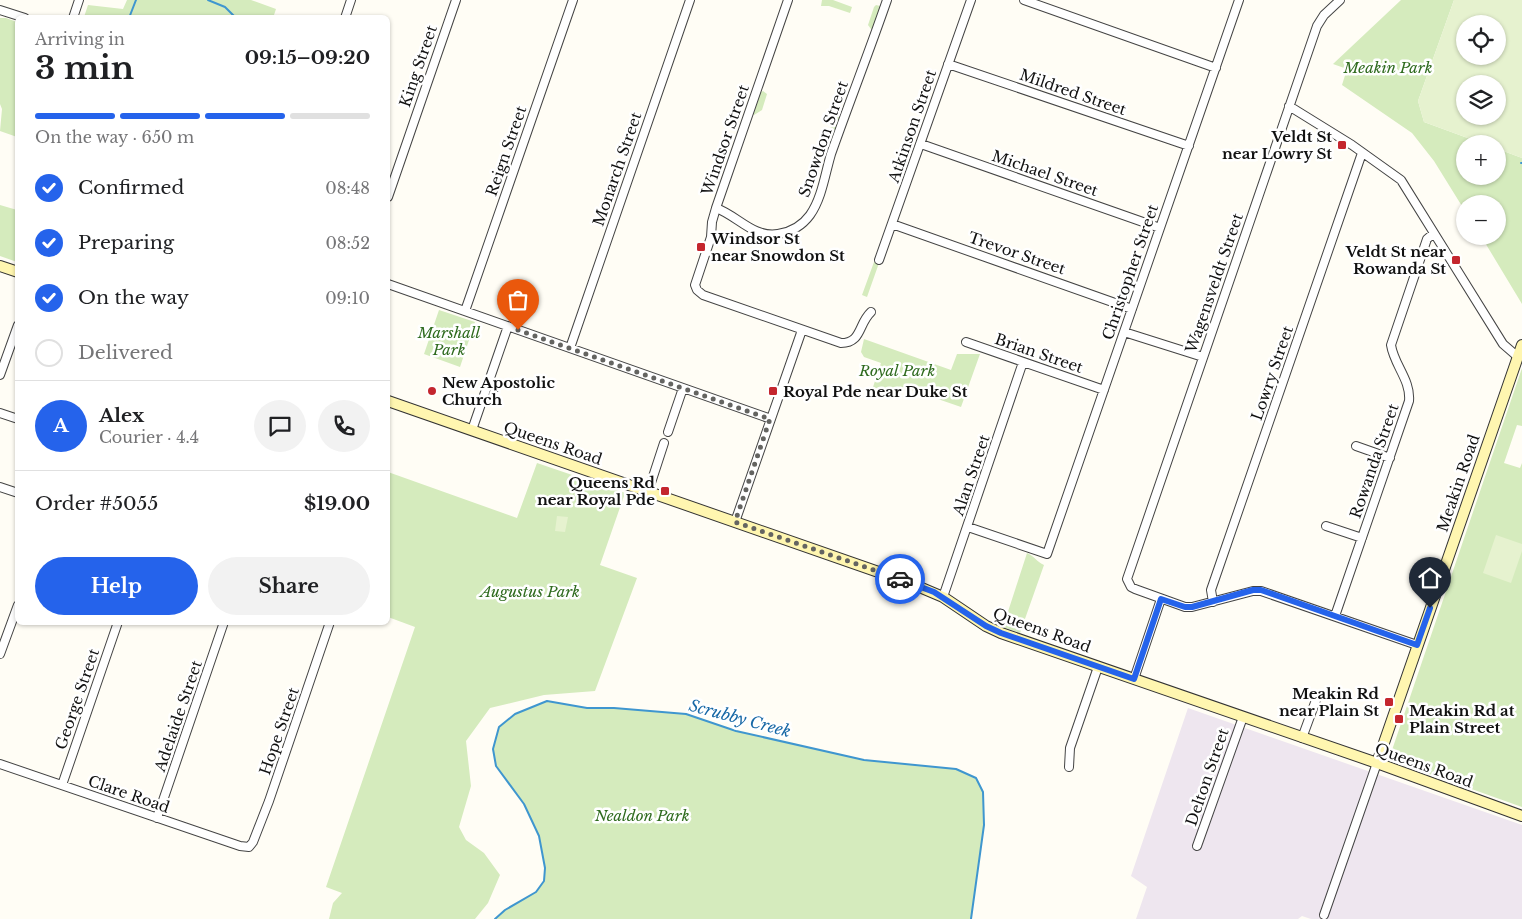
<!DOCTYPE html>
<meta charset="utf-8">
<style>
body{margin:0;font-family:"Libre Baskerville",serif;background:#f2f2f2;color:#202124;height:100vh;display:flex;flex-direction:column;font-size:19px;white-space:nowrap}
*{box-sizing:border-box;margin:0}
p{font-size:16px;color:#757577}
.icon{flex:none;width:28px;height:28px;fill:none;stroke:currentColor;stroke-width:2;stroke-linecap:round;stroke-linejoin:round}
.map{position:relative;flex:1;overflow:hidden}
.details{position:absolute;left:15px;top:15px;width:375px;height:610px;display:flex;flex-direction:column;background:#fff;border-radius:8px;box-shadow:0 1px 4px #0004}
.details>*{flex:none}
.tools{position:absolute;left:1456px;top:15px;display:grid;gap:10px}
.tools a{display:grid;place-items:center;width:50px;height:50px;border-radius:50%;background:#fff;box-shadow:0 1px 4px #0004;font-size:25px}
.pin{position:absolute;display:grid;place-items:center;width:42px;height:42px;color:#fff;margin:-51px -21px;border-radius:50% 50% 50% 0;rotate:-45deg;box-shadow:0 0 5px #0007}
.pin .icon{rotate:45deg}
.courier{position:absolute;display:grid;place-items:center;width:50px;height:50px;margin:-25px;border:4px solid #2563eb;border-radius:50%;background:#fff;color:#222;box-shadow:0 1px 6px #0007}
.headline em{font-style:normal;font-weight:700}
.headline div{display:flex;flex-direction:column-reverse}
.headline{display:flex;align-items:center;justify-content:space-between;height:85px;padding:0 20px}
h1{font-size:32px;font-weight:700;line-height:38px}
.bar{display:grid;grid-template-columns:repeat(4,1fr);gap:8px 5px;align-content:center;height:60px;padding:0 20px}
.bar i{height:6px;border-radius:4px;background:#e0e0e0}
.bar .selected{background:#2563eb}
.bar p{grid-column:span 4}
.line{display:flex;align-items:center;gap:12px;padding:0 20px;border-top:1px solid #e0e0e0}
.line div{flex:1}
.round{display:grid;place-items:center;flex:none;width:52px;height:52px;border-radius:26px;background:#f2f2f2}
ol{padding:0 20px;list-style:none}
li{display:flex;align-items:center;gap:15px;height:55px}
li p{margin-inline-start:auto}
li .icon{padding:5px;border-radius:50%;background:#2563eb;color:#fff;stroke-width:4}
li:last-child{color:#757577}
li i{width:28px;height:28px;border:2px solid #e0e0e0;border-radius:50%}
.cta{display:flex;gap:10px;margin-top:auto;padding:10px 20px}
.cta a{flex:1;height:58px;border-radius:30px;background:#2563eb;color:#fff;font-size:20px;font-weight:700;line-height:58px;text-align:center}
.cta a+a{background:#f2f2f2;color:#202124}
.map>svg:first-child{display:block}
.industrial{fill:#eee6ef}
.green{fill:#d5ebbd}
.pitch{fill:#e6f2cf;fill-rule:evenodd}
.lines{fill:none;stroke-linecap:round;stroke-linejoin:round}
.stream{stroke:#3f96cf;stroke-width:2}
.street-casing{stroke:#444;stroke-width:10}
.secondary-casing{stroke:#333;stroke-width:12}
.street{stroke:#fff;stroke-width:8}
.secondary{stroke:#fff6b0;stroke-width:10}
.done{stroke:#646461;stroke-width:5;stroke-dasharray:0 9}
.route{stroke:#2563eb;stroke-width:6}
.poi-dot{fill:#c4262e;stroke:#fff;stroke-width:2}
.labels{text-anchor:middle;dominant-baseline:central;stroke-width:5;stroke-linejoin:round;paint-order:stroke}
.street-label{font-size:15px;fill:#111;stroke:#fff}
.park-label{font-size:15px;font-style:italic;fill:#2f6b1f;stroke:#fff}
.poi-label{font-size:15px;font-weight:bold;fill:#111;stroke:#fff;text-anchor:end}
.water-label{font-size:16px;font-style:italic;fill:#1768a6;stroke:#fff}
</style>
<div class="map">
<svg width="1522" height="919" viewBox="0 0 1522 919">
<rect width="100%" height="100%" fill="#fffdf5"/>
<path class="industrial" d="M1188 708 1522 825V919H1311L1302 916 1298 919H1136L1147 887 1131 876Z"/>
<path class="green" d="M127 0H251L276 9 273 18 84 17 88 5 123 9Z
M822 0H833L852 7 850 13 829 6H821Z
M1401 0H1454L1418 101 1424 122 1484 144H1465V176H1498V149L1522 158V304L1481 236H1498V204H1465V211L1434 161 1412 133 1342 85 1347 69 1333 64Z
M876 5 880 6 873 29H871L868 25 874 7Z
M0 18H6L17 22V137L0 131 2 109 0 104Z
M763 91 767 94 762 110 754 115 753 114 761 92Z
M835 117H840L833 142 829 141 827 136Z
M0 205 17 210V262L0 256Z
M874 262 879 263 867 297 862 295Z
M439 310 475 322 460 367 424 354Z
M864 339 951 370 957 354H980L961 407 903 387 899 396 873 387 881 363 864 357 861 352Z
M1522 368V426L1517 425 1504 463 1520 468 1522 463V807L1393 761 1391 753Z
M537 463 625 493 600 565 637 578 595 691 544 695 490 708 466 741 471 786 459 827 466 840 484 853 500 875 488 903 475 919H329L333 903 342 893 326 887 415 627 388 617V472L517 518Z
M1027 553C1034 556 1037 562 1044 565L1020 633 1003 627Z
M547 701 587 708H614L686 714 736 731 864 760 956 769 976 778 983 792 984 825 971 919H495L505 910 536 892 544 881 545 868 539 836 524 804 496 766 493 749 499 727 515 714Z"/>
<path class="pitch" d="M1454 0H1522V158L1498 149V144H1484L1424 122 1418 101ZM1465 24H1498V56H1465ZM1465 84H1498V116H1465Z
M557 516 568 517 565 532 555 531Z
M1496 535 1522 544V551L1511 583 1483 573Z"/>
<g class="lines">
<path class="stream" d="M208 0 225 7 236 18
M129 18 136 0
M1521 163H1522
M495 919 505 910 536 892 544 881 545 868 539 836 524 804 496 766 493 749 499 727 515 714 547 701 587 708H614L686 714 736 731 864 760 956 769 976 778 983 792 984 825 971 919"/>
<defs>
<path id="street" d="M788 0 716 208 712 222 711 237 695 285 697 290 703 295 841 343C862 343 858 324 871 312
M1024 0 1216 68
M1340 0 1324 15 1317 26 1127 579 1131 587 1135 589 1185 607H1192L1253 591H1261L1417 645
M0 10 25 18
M73 18 79 0
M345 18 351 0
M948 64 1189 146
M1289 106 1352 145 1401 180 1503 344 1518 357
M921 144 1160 228
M388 197 456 0
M716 208C738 216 753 238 778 234 791 232 802 226 810 215 822 198 825 174 831 154 849 103 869 52 887 0
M892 224 1132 309
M879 260 971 0
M388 284 771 419
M465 311 573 0
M1124 332 1203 357
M966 342 1104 390
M570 348 690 0
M0 375 18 325
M0 413 18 419
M472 430 508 326
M668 432 683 388
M1356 446 1390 458
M0 487 18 493
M648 492 664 443
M735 522 802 330
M1326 526 1362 538
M968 527 1047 554 1239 0
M943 597 1023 362
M1213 602 1211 590 1362 153
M1335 616 1409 401C1411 380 1394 365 1391 345L1427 239 1434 233
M0 654 18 605
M1134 679 1161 599
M1302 738 1316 700
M0 764 240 846 249 847 253 842 269 801 330 622
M1069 767 1070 748 1098 667
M62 785 118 622
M157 818 224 622
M1197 846 1243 717
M1324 915 1377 763"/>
<path id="secondary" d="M0 266 18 272
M388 401 910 583 943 597 986 626 1001 633 1377 763 1522 816
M1377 763 1522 345"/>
</defs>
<use href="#street" class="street-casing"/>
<use href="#secondary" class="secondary-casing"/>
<use href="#street" class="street"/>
<use href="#secondary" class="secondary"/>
</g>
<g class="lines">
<path class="done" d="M518 330 770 419 735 522 900 579"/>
<path class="route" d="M900 579 934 592 986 626 1001 633 1134 679 1161 599 1185 607H1192L1253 590H1261L1417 645 1430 608"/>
</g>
<g class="poi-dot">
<rect x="1337" y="140" width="10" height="10" rx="2.5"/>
<rect x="696" y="242" width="10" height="10" rx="2.5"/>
<rect x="1451" y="255" width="10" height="10" rx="2.5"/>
<circle cx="432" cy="391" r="5"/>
<rect x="768" y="386" width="10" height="10" rx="2.5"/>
<rect x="660" y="486" width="10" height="10" rx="2.5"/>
<rect x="1384" y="697" width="10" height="10" rx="2.5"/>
<rect x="1394" y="714" width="10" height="10" rx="2.5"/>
</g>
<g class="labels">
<g class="street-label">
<text transform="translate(418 66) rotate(-71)">King Street</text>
<text transform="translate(1073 92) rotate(19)">Mildred Street</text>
<text transform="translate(912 126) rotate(-71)">Atkinson Street</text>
<text transform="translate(823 139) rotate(-71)">Snowdon Street</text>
<text transform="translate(725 140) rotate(-71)">Windsor Street</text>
<text transform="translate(506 151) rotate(-71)">Reign Street</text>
<text transform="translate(617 169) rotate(-71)">Monarch Street</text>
<text transform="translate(1045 173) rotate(19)">Michael Street</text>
<text transform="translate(1017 253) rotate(19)">Trevor Street</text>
<text transform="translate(1130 272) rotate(-71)">Christopher Street</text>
<text transform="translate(1214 283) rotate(-71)">Wagensveldt Street</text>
<text transform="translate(1039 353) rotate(19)">Brian Street</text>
<text transform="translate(1272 373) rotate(-71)">Lowry Street</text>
<text transform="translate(553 443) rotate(19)">Queens Road</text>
<text transform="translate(1374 461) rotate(-71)">Rowanda Street</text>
<text transform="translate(971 475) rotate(-71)">Alan Street</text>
<text transform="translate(1458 483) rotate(-71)">Meakin Road</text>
<text transform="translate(1042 630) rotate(20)">Queens Road</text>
<text transform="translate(77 699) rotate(-71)">George Street</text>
<text transform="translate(178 716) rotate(-71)">Adelaide Street</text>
<text transform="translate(279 731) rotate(-71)">Hope Street</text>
<text transform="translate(1424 765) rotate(20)">Queens Road</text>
<text transform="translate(1207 777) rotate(-71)">Delton Street</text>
<text transform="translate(129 794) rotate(19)">Clare Road</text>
</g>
<g class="park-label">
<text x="1388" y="67">Meakin Park</text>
<text x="449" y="332">Marshall<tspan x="449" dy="17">Park</tspan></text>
<text x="897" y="370">Royal Park</text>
<text x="530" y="591">Augustus Park</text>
<text x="642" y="815">Nealdon Park</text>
</g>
<g class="poi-label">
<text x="1332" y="136">Veldt St<tspan x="1332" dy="17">near Lowry St</tspan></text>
<text x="711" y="238" text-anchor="start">Windsor St<tspan x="711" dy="17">near Snowdon St</tspan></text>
<text x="1446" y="251">Veldt St near<tspan x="1446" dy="17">Rowanda St</tspan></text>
<text x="442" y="382" text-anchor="start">New Apostolic<tspan x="442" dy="17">Church</tspan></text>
<text x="783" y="391" text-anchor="start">Royal Pde near Duke St</text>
<text x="655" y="482">Queens Rd<tspan x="655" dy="17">near Royal Pde</tspan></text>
<text x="1379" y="693">Meakin Rd<tspan x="1379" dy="17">near Plain St</tspan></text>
<text x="1409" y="710" text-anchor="start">Meakin Rd at<tspan x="1409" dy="17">Plain Street</tspan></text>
</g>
<g class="water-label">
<text transform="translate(740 718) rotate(15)">Scrubby Creek</text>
</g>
</g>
</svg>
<div class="tools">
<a><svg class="icon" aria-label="locate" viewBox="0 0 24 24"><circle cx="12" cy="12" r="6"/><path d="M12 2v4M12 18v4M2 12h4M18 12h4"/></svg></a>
<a><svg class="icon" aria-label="layers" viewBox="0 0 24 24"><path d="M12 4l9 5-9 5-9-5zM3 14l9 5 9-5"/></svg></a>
<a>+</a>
<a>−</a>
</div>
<div class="pin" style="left:518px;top:330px;background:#ea580c"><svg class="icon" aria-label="bag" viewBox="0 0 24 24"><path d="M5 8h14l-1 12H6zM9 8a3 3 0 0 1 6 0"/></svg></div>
<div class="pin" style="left:1430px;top:608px;background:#1f2937"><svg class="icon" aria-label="home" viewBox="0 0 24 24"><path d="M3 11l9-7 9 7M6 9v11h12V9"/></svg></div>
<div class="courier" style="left:900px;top:579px"><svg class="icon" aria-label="car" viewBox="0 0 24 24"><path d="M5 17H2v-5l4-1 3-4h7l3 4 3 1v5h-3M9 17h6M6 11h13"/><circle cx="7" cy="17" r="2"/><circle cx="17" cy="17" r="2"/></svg></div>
<section class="details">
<div class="headline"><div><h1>3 min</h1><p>Arriving in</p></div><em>09:15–09:20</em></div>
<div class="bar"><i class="selected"></i><i class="selected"></i><i class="selected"></i><i></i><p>On the way · 650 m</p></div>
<ol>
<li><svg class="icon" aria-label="check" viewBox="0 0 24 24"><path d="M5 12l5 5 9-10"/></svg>Confirmed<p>08:48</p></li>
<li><svg class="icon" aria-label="check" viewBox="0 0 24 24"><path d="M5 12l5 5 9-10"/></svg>Preparing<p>08:52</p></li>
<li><svg class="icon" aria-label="check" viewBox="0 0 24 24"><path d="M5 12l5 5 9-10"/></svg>On the way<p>09:10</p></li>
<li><i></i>Delivered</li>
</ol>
<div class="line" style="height:90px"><b class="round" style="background:#2563eb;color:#fff">A</b><div><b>Alex</b><p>Courier · 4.4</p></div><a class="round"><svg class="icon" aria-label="chat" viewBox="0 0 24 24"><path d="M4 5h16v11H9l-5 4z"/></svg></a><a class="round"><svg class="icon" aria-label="phone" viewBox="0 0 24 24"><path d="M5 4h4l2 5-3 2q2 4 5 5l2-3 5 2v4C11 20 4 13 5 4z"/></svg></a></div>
<div class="line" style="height:65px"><div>Order #5055</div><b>$19.00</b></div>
<div class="cta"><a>Help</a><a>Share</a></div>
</section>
</div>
